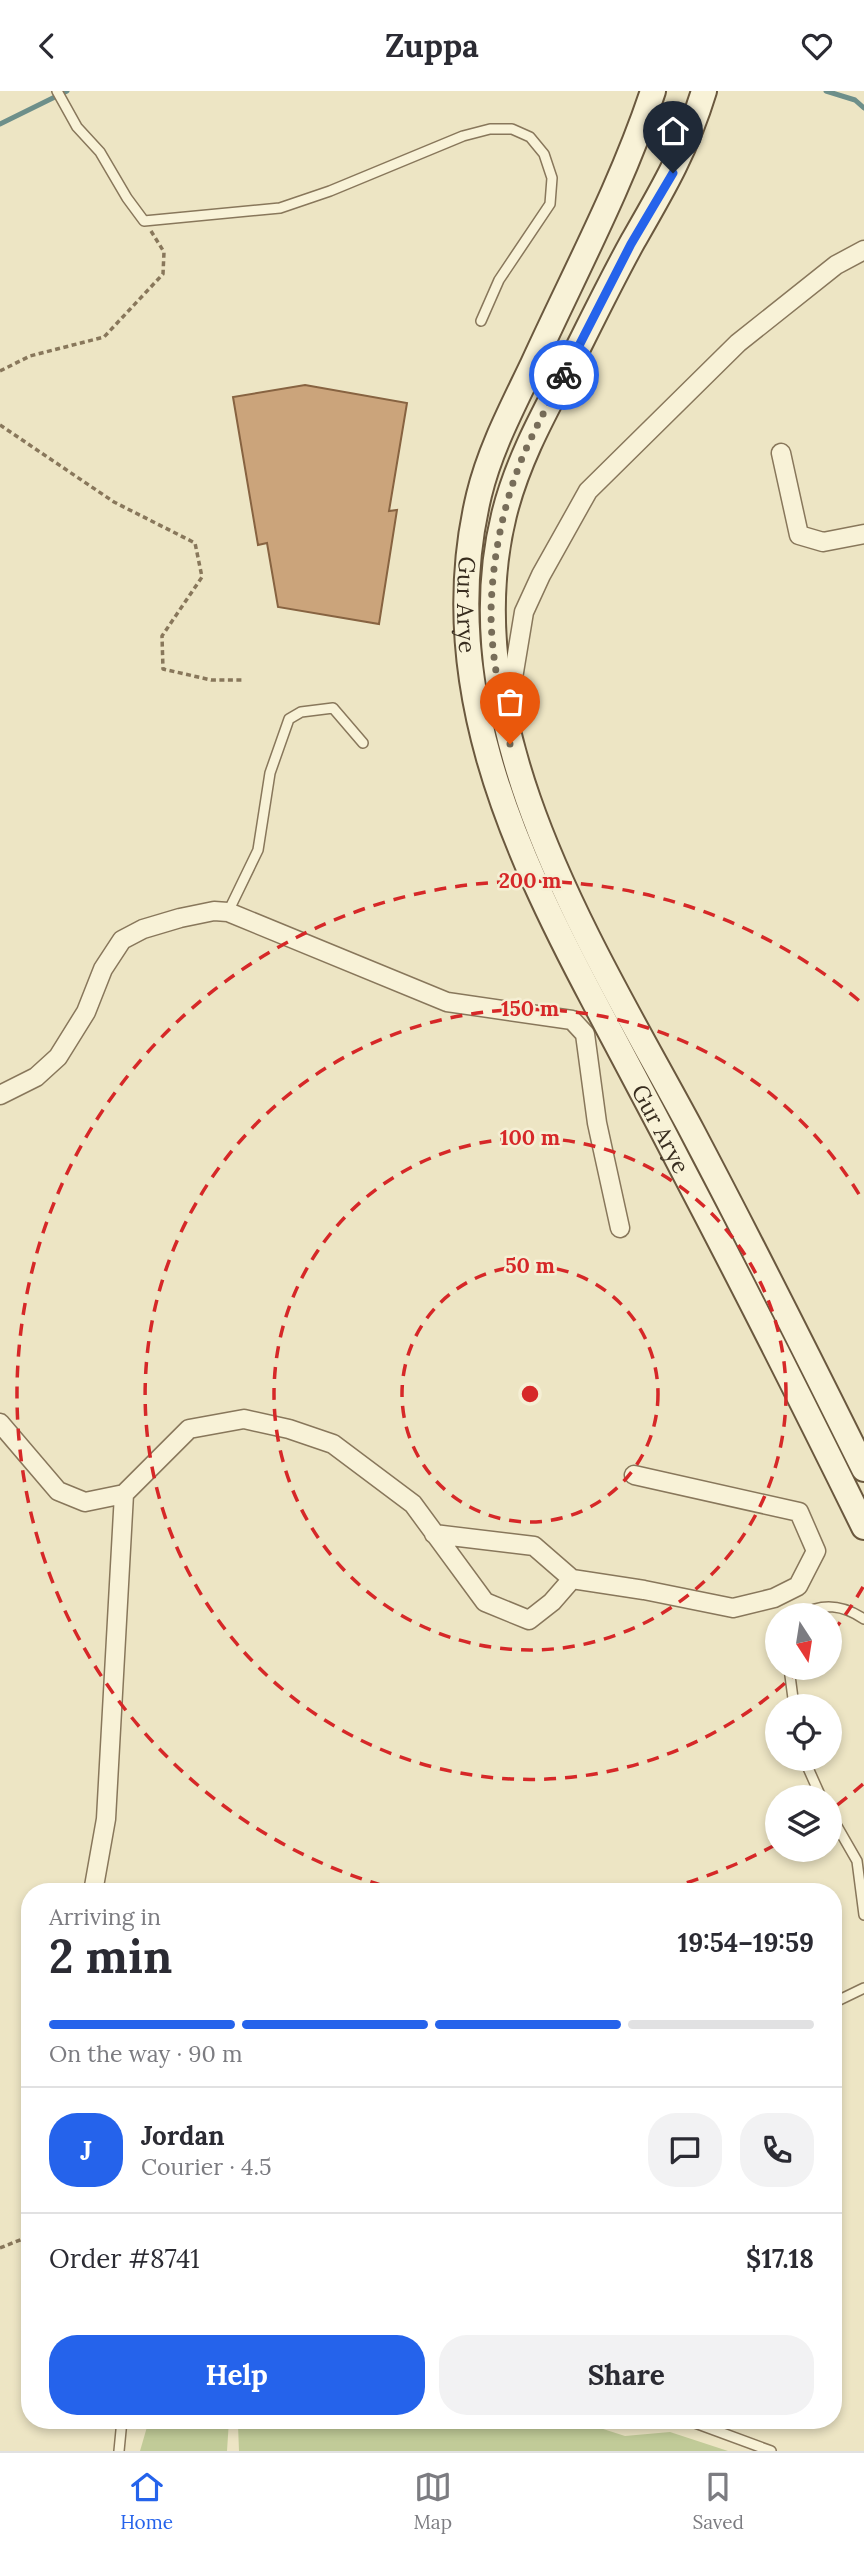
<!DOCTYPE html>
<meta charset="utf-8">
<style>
body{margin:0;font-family:Lora,serif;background:#f2f2f3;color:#2b2b33;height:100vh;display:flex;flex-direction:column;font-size:26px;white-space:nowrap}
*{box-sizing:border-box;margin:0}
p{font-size:23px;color:#7c7c81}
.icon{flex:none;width:38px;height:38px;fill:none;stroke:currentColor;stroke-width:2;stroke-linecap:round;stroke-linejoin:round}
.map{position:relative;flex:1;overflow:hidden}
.side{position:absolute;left:21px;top:1792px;width:821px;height:546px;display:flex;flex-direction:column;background:#fff;border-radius:28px;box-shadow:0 4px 10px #0003}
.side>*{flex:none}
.needle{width:46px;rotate:168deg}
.buttons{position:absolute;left:765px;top:1512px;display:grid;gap:14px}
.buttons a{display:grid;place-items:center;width:77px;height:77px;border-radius:50%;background:#fff;box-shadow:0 4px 10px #0003;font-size:35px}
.pin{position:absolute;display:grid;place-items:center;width:60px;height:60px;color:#fff;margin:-72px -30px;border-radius:50% 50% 50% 0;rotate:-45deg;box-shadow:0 0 7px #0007}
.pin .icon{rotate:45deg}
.courier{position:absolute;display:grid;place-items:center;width:70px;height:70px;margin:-35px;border:5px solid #2563eb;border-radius:50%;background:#fff;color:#222;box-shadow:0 2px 9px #0007}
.head em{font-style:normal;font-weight:800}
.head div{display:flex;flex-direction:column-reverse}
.head{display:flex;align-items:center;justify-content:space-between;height:119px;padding:0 28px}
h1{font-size:46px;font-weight:800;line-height:52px}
.bar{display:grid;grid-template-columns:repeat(4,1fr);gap:10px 7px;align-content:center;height:84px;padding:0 28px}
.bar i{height:9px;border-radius:5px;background:#e1e1e2}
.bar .current{background:#2563eb}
.bar p{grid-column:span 4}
.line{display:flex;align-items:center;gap:18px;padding:0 28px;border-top:2px solid #e1e1e2}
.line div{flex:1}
.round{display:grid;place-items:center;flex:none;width:74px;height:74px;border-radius:28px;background:#f2f2f3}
.button{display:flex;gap:14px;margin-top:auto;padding:14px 28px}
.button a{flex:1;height:80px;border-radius:28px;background:#2563eb;color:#fff;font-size:28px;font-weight:800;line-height:80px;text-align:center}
.button a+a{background:#f2f2f3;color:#2b2b33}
header{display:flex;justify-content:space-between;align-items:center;height:91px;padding:0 28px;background:#fff;font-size:32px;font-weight:800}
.tab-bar{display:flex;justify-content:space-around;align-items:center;height:98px;border-top:2px solid #e1e1e2;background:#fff;font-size:19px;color:#7c7c81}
.tab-bar a{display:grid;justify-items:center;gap:4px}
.tab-bar .current{color:#2563eb}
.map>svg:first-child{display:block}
.green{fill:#c1cb98}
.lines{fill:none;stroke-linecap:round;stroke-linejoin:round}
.stream{stroke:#6d8f8a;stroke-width:5}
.building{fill:#cba47b;stroke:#876341;stroke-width:2}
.service-casing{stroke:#88775b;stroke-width:12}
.minor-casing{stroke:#88775b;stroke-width:21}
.secondary-casing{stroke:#6a583e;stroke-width:28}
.path{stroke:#88775b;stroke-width:3.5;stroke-dasharray:5 3.5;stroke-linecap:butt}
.service{stroke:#f8f2d7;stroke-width:9}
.minor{stroke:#f8f2d7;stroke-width:18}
.secondary{stroke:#f8f2d7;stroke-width:24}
.done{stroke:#776d59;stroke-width:7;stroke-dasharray:0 12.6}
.route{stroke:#2563eb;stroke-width:9}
.ring{fill:none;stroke:#d62828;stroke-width:3.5;stroke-dasharray:12 9}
.labels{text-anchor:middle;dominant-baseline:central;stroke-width:5;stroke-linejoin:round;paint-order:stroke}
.street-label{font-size:23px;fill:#382d1f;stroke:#f5efd4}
.centre{fill:#d62828;stroke:#f5efd4;stroke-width:3.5}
.ring-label{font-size:21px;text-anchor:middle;font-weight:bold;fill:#d62828;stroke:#f5efd4;stroke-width:5;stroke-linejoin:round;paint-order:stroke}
</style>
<header><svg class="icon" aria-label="back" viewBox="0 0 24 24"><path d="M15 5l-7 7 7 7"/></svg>Zuppa<svg class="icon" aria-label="heart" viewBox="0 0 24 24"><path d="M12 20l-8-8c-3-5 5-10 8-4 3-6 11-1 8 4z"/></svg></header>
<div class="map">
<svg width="864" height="2360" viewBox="0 0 864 2360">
<rect width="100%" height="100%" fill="#ede5c4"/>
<path class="green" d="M149 2329H229L227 2360H140Z
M241 2329H575L625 2345 670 2341 728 2360H239L238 2334Z"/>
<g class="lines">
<path class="stream" d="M826 0 855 9 864 17
M0 33 67 0"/>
</g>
<path class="building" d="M305 294 407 312 389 420 397 419 379 533 278 516 267 452 258 454 233 306Z"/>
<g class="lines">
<defs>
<path id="service" d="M57 0 77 36 100 61 127 107 144 130 280 117 330 100 463 45 490 38H512L530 46 544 63 552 87 550 113 499 189 481 230
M228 821 258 759 270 682 289 628 301 621 333 617 363 652
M801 1524C823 1511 843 1514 864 1528
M789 1577 794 1615
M804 1668 821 1706
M830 1723 857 1770 864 1824
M833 1912 864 1897
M612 2329 621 2332 634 2329
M687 2329 771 2360
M119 2360 122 2329"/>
<path id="minor" d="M781 362 799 444 823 451 864 443
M508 617 524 521 541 484 588 400 738 252 836 174 864 159
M0 1004 36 986 58 966 86 921 103 878 122 849 143 838 180 827 214 820 228 821 447 911 572 929 585 943 597 1032 620 1137
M0 1332 58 1400 85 1411 124 1403 189 1338 244 1328 289 1338 333 1353 413 1413 485 1511 529 1529 552 1511 572 1488
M434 1443 534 1455 572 1488 644 1499 733 1517 774 1507 798 1495 816 1460 799 1421 634 1384
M93 1801 106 1728 124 1403"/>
<g id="secondary">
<path id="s1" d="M653 0C622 94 574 183 533 273 513 315 490 358 479 404 435 587 511 754 595 912 624 967 654 1023 683 1079 745 1197 805 1316 864 1436"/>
<path d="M704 0C686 59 663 98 633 150 612 188 593 227 574 265 547 317 518 367 504 424 451 639 595 859 692 1040 751 1152 808 1265 864 1378"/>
</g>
</defs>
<use href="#service" class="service-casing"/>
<use href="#minor" class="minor-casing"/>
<use href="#secondary" class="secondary-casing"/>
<path class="path" d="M0 280 30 265 104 246 163 183 164 161 151 140
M0 334 114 411 195 452 202 486 162 545 163 578 211 589H244
M0 2157 30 2145"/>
<use href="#service" class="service"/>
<use href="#minor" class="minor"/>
<use href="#secondary" class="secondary"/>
</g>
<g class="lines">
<path class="done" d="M510 653C501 610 491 565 491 521 492 469 503 413 523 365 535 337 550 310 564 284"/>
<path class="route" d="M564 284 631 153 673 82"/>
</g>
<g class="ring">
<circle cx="530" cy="1303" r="128"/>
<circle cx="530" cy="1303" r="256"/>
<path d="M863 1496A385 385 0 0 1 831 1543M800 1578A385 385 0 1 1 863 1110"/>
<path d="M863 1693A513 513 0 0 1 832 1718M775 1754A513 513 0 0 1 658 1800M402 1800A513 513 0 1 1 863 913"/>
</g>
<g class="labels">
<g class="street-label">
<text stroke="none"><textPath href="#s1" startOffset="551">Gur Arye</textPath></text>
<text stroke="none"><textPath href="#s1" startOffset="1116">Gur Arye</textPath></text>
</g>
</g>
<circle cx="530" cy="1303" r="10" class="centre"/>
<g class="ring-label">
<text x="530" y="797">200 m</text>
<text x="530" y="925">150 m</text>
<text x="530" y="1054">100 m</text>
<text x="530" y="1182">50 m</text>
</g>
</svg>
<div class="buttons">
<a><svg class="needle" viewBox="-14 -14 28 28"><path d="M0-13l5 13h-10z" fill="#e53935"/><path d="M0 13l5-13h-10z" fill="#7c7c81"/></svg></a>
<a><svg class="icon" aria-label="locate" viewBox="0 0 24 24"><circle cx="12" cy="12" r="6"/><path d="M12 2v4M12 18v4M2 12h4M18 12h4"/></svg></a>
<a><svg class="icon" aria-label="layers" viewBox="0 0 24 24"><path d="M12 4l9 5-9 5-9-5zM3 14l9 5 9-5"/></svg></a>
</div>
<div class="pin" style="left:510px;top:653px;background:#ea580c"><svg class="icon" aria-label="bag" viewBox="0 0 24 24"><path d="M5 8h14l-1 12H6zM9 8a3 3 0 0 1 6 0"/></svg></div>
<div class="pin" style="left:673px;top:82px;background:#1f2937"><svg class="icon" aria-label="home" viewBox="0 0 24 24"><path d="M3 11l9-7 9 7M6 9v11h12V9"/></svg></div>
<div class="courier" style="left:564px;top:284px"><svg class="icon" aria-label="bike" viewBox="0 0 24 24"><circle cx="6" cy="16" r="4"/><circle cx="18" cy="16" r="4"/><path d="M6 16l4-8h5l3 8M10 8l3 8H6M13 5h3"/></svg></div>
<section class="side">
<div class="head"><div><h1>2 min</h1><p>Arriving in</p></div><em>19:54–19:59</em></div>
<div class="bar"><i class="current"></i><i class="current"></i><i class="current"></i><i></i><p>On the way · 90 m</p></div>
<div class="line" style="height:126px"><b class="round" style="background:#2563eb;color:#fff">J</b><div><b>Jordan</b><p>Courier · 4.5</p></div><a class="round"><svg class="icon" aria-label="chat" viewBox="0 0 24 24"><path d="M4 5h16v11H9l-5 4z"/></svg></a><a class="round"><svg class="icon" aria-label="phone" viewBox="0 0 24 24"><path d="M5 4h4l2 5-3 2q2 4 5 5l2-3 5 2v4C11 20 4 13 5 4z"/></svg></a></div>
<div class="line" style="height:91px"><div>Order #8741</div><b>$17.18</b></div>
<div class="button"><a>Help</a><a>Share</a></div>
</section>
</div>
<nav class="tab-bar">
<a class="current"><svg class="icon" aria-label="home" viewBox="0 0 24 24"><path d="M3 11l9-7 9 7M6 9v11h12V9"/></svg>Home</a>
<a><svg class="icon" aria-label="map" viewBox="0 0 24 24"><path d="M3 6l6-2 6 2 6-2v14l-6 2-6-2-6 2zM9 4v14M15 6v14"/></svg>Map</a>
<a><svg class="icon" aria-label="saved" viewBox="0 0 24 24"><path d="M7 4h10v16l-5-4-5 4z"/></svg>Saved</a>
</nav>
